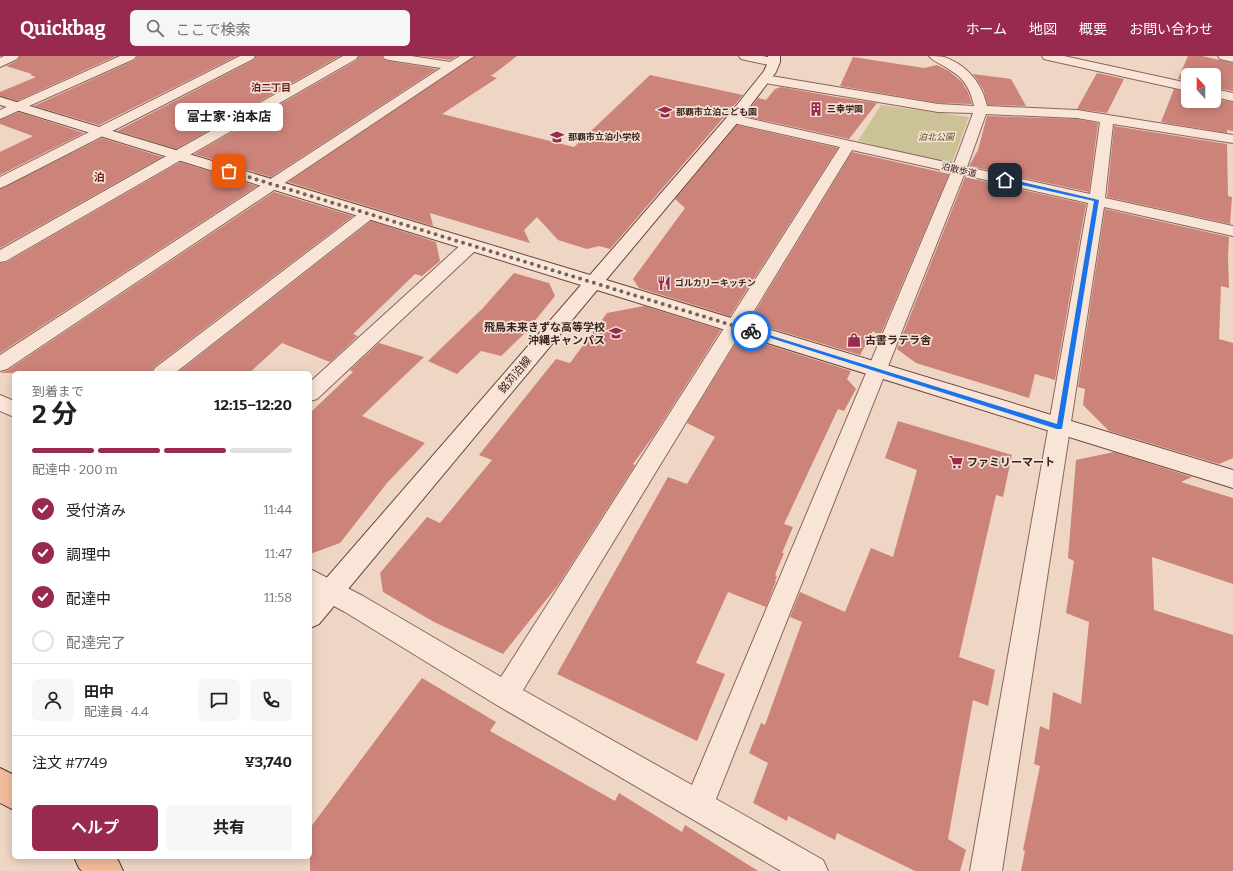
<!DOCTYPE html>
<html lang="ja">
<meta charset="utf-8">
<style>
body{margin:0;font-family:Bitter,"Noto Sans JP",serif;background:#f6f6f6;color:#202124;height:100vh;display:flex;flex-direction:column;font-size:15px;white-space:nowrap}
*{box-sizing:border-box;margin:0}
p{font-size:13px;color:#757577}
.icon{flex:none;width:22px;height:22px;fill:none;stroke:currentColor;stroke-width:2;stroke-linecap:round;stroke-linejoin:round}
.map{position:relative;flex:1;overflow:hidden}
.side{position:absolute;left:12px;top:315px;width:300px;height:488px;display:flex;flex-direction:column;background:#fff;border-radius:6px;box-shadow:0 2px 10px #0003}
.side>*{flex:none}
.needle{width:26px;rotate:339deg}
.fabs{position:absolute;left:1181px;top:12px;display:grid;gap:8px}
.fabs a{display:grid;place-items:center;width:40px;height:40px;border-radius:6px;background:#fff;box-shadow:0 2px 10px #0003;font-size:20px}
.pin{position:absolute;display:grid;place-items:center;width:34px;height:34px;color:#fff;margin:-17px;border-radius:8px;box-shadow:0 2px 6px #0006}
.courier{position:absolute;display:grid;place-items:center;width:40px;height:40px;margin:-20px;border:3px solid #1a73e8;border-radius:50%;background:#fff;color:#222;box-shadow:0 1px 5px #0007}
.bubble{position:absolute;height:28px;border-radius:6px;background:#fff;box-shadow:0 2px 10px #0003;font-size:13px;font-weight:700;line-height:28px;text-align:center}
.headline em{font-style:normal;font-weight:700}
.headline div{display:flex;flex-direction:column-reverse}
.headline{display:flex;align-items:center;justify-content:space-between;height:68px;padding:0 20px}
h1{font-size:26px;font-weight:700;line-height:30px}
.bar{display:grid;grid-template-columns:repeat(4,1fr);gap:6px 4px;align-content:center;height:48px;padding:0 20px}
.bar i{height:5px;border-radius:3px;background:#e0e0e0}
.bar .selected{background:#982a4d}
.bar p{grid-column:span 4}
.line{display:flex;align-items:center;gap:10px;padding:0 20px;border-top:1px solid #e0e0e0}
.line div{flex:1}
.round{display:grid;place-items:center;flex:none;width:42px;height:42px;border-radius:6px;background:#f6f6f6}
ol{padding:0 20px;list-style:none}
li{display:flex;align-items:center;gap:12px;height:44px}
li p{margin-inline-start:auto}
li .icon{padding:4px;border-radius:50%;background:#982a4d;color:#fff;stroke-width:4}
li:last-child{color:#757577}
li i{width:22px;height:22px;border:2px solid #e0e0e0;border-radius:50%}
.primary-button{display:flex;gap:8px;margin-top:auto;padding:8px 20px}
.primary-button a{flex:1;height:46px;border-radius:6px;background:#982a4d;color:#fff;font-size:16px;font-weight:700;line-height:46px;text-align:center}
.primary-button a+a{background:#f6f6f6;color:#202124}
header{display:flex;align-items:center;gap:24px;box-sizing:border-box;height:56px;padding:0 20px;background:#982a4d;color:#fff}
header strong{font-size:19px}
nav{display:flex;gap:22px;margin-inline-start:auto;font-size:14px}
.search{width:280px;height:36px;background:#f6f6f6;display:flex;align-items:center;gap:10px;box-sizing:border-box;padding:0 14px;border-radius:6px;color:#757577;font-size:15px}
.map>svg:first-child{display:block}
.green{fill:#ccc298}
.building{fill:#cc837a}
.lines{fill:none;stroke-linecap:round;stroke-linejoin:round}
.street-casing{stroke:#89655a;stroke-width:2}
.secondary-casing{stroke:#6b463e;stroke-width:2}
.primary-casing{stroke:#57352f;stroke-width:2}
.street{fill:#f9e5d7;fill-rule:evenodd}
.secondary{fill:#f9e5d7;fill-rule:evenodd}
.primary{fill:#f1bc9c;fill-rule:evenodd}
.route{fill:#1a73e8}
.done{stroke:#786158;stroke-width:4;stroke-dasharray:0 7.2}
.labels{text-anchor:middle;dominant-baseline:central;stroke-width:3.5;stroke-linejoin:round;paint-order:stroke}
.far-poi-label{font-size:9px;font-weight:bold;fill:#39231e;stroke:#f5e1d4;text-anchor:start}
.far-park-label{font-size:9px;font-style:italic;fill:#555225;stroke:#f5e1d4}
.far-street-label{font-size:9px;fill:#39231e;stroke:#f5e1d4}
.far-neighbourhood-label{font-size:10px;font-weight:bold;fill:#651e25;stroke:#f5e1d4}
.far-quarter-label{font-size:11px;font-weight:bold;fill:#651e25;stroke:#f5e1d4}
.poi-label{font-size:11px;font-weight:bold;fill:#39231e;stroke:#f5e1d4;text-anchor:start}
.street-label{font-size:11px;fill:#39231e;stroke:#f5e1d4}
</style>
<header>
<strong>Quickbag</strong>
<div class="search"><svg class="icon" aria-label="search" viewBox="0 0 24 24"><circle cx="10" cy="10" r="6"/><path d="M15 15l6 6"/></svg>ここで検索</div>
<nav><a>ホーム</a><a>地図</a><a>概要</a><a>お問い合わせ</a></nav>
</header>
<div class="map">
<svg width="1233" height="815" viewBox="0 0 1233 815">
<rect width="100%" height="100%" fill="#eed5c4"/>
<path class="green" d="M881 49 969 61 951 109 858 85Z"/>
<path class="building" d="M20 0H116L17 45 0 40V36L36 21 30 19 32 18 6 10 18 4Z
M137 0H237L99 69 34 50 135 4Z
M256 0H340L176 93 117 75 254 4Z
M359 0H382L384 4 389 5 437 13 271 121 194 98 357 4Z
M421 0H457L450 4Z
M475 0H517L491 20 497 22 442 58 574 91 650 19 743 39 610 193 599 190 587 193 558 184 537 161 524 174 530 187 430 157 433 170 288 126Z
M1188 0H1202L1233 7V35L1214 32V19H1188V25L1178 23Z
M853 1 924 12 937 9 949 15 962 26 968 36 972 48 938 47 840 30Z
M1097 17 1124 23 1107 57 1077 53Z
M973 18 1011 23 1026 50 988 49 983 33Z
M781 31 836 41 877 47 849 83 744 60 758 42 766 44 775 33Z
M1174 33 1188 36V45H1214V43L1233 46V75L1227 74V77L1161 66Z
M19 56 84 77 0 119V96L33 80 0 68V64Z
M987 60 1077 63 1098 67 1089 136 969 110 978 94Z
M737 69 838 92 730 260 639 232 633 223 685 152 675 143Z
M1114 70 1227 88 1228 140 1232 141 1230 168 1107 141Z
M102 82 162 101 0 192V133Z
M852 96 949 118 880 280 873 275 860 299 749 266Z
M180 106 257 130 0 297V207L7 206Z
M965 121 1086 148 1055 324 1035 318 1029 342 916 307 897 293Z
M274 136 353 160 154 311 151 316 0 317 8 314Z
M1105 153 1229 181 1228 201 1229 232 1221 230 1219 283 1233 287V402L1219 408 1109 375 1083 349 1085 333 1078 331Z
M371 165 436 186 440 205 422 220 415 218 353 278 358 280 330 306 282 287 249 317H177Z
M514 217 549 227 555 240 524 278 501 300 481 295 457 318 428 305 483 252Z
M644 250 721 274 654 379 633 408 635 409 558 529 503 598 434 566 383 536 380 517 427 461 440 467 492 404 479 399 556 303 570 307 607 257Z
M740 280 851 315 847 323 856 333 844 355 838 353 784 468 793 471 782 497H784L775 519 777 520 775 525H776L766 551 728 536 696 607 725 618 697 685 557 618 668 421 687 428 715 381 687 367Z
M379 287 424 301 362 360 425 387 387 427 340 487 310 498V357L353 316 350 314Z
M898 365 1012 399 1003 441 996 439 959 601 995 614 988 650 973 644 948 783 966 794 960 815H915L837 777 835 784 788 760 787 765 753 747 768 707 749 697 761 667 765 669 802 566 790 561 800 536 845 556 871 492 893 501 917 414 885 402Z
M1114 396 1192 421 1181 426 1233 442V528L1152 501 1154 554 1233 579V815H1021L1025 795 1023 794 1040 710 1034 708 1040 670 1049 674 1053 636 1081 648 1089 566 1066 557 1074 505 1068 502 1076 404Z
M422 622 496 666 490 675 615 745 619 737 682 776 685 769 758 815H310V772Z"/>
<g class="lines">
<defs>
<path id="street" d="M4 0H19L17 3 0 11V2Z
M120 0H136L134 3 0 63V54Z
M240 0H255L253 3 5 130 0 132V121Z
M343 0H358L356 3 6 205 0 206V194Z
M383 0H411L450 6 460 0H474L7 313 0 315V299L441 12 389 4 385 3Z
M739 0H762L778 3 780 6 778 9 774 10 741 3Z
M929 0C934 0 940 0 944 1 967 9 982 27 987 50L1077 54 1233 79V87L1113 68 1105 142 1233 170V180L1104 151 1002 815H970L1088 147 964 119 716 743 823 804 828 815H781L495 648 345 556 310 537V513L363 540 501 621 840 91 733 67 728 66 726 63 728 60 733 59 954 108 973 57 938 56 765 27 761 26 759 23 761 20 765 19 938 48 974 50C969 27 961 20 942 9 937 6 932 4 929 0ZM986 58 1077 62 1100 66 1090 138 967 111ZM852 94 951 116 692 729 523 634Z
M1042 0H1064L1188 27V35L1048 4 1044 3Z
M1218 0H1233V6L1220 3Z
M1214 33 1233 37V45L1214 41Z
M368 153 374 155 376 158 374 161 175 317H152L155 312 362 155Z
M470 185 476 186 478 190 476 194 317 343 310 345V326L464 186Z
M0 339 14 345V361L0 355Z"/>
<path id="secondary" d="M768 0H780V6L776 16 738 66 606 224 1233 414V432L597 234 319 568 310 572V541L581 229 0 49V41L590 219 728 60 764 15 768 6Z"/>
<path id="primary" d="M0 712 14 719V754L0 747Z
M74 801H115L118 804 123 815H82L79 812Z"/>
</defs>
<use href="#street" class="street-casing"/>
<use href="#secondary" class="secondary-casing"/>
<use href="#primary" class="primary-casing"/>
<use href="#street" class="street"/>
<use href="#secondary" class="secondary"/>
<use href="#primary" class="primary"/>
</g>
<path class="route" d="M1005 122 1099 144 1062 373H1057L749 275 753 274 1057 368 1094 145 1004 125Z"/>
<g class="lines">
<path class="done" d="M229 115 751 275"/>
</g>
<defs>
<symbol id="building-bare" viewBox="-9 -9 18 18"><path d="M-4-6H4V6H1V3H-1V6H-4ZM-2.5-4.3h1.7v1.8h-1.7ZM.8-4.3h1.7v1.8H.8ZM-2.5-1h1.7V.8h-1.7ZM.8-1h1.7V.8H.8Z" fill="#982a4d" stroke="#f5e1d4" stroke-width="2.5" paint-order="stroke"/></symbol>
<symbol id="school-bare" viewBox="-9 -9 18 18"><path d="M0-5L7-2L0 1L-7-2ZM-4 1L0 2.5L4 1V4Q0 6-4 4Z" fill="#982a4d" stroke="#f5e1d4" stroke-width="2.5" paint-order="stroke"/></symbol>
<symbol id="restaurant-bare" viewBox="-9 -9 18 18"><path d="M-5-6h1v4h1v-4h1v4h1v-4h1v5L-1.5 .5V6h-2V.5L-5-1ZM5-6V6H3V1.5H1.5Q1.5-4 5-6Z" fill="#982a4d" stroke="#f5e1d4" stroke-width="2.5" paint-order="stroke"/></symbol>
<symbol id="shop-bare" viewBox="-9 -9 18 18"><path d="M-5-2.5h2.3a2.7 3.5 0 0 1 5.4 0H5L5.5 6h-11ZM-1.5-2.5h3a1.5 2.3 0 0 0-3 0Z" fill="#982a4d" stroke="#f5e1d4" stroke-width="2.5" paint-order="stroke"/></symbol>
<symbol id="supermarket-bare" viewBox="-9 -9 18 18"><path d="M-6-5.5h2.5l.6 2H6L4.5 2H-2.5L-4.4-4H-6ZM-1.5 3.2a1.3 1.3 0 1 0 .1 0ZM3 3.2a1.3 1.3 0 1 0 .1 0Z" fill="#982a4d" stroke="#f5e1d4" stroke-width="2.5" paint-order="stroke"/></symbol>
</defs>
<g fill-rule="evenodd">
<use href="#building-bare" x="806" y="43" width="20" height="20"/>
<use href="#school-bare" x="655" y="46" width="20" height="20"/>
<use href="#school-bare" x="547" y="71" width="20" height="20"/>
<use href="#restaurant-bare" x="654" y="217" width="20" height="20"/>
<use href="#school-bare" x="606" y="267" width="20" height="20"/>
<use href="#shop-bare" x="844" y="274" width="20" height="20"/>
<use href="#supermarket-bare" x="946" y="396" width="20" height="20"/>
</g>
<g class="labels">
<g class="far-poi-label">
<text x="827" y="53">三幸学園</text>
<text x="676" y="56">那覇市立泊こども園</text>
<text x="568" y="81">那覇市立泊小学校</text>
<text x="675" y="227">ゴルカリーキッチン</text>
</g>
<g class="far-park-label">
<text x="936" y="81">泊北公園</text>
</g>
<g class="far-street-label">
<text transform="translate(959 114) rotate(13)">泊散歩道</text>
</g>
<g class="far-neighbourhood-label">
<text x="271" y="32">泊二丁目</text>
</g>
<g class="far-quarter-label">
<text x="99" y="121">泊</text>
</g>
<g class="poi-label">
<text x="605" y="271" text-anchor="end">飛鳥未来きずな高等学校<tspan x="605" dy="13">沖縄キャンパス</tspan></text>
<text x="865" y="284">古書ラテラ舎</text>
<text x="967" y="406">ファミリーマート</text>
</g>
<g class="street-label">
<text transform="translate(515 319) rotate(-50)">銘苅泊線</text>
</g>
</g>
</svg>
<div class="fabs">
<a><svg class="needle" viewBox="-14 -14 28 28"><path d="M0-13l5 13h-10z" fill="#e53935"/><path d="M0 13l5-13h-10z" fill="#757577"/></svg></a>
</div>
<div class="pin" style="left:229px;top:115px;background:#ea580c"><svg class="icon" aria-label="bag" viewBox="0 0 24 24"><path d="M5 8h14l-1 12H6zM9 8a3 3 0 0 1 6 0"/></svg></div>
<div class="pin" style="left:1005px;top:124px;background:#1f2937"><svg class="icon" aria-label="home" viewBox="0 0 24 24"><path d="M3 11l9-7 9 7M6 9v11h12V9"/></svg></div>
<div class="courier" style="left:751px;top:275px"><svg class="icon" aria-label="bike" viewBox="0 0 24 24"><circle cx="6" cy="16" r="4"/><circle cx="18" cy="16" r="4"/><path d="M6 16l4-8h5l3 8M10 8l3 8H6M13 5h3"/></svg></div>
<div class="bubble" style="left:175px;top:47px;width:108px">富士家･泊本店</div>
<section class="side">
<div class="headline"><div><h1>2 分</h1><p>到着まで</p></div><em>12:15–12:20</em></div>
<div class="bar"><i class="selected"></i><i class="selected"></i><i class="selected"></i><i></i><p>配達中 · 200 m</p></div>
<ol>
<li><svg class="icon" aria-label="check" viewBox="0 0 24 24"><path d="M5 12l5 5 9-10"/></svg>受付済み<p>11:44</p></li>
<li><svg class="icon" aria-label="check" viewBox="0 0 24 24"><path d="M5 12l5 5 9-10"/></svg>調理中<p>11:47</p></li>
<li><svg class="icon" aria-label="check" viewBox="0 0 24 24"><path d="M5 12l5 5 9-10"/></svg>配達中<p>11:58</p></li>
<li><i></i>配達完了</li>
</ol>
<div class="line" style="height:72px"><a class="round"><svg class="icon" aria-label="person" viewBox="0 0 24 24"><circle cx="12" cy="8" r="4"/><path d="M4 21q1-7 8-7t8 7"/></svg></a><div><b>田中</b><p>配達員 · 4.4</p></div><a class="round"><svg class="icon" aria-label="chat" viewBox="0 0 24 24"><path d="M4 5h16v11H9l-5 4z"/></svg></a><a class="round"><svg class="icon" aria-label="phone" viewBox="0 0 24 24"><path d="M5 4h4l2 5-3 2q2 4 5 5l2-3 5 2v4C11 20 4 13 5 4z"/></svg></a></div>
<div class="line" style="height:52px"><div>注文 #7749</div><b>¥3,740</b></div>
<div class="primary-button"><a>ヘルプ</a><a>共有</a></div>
</section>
</div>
